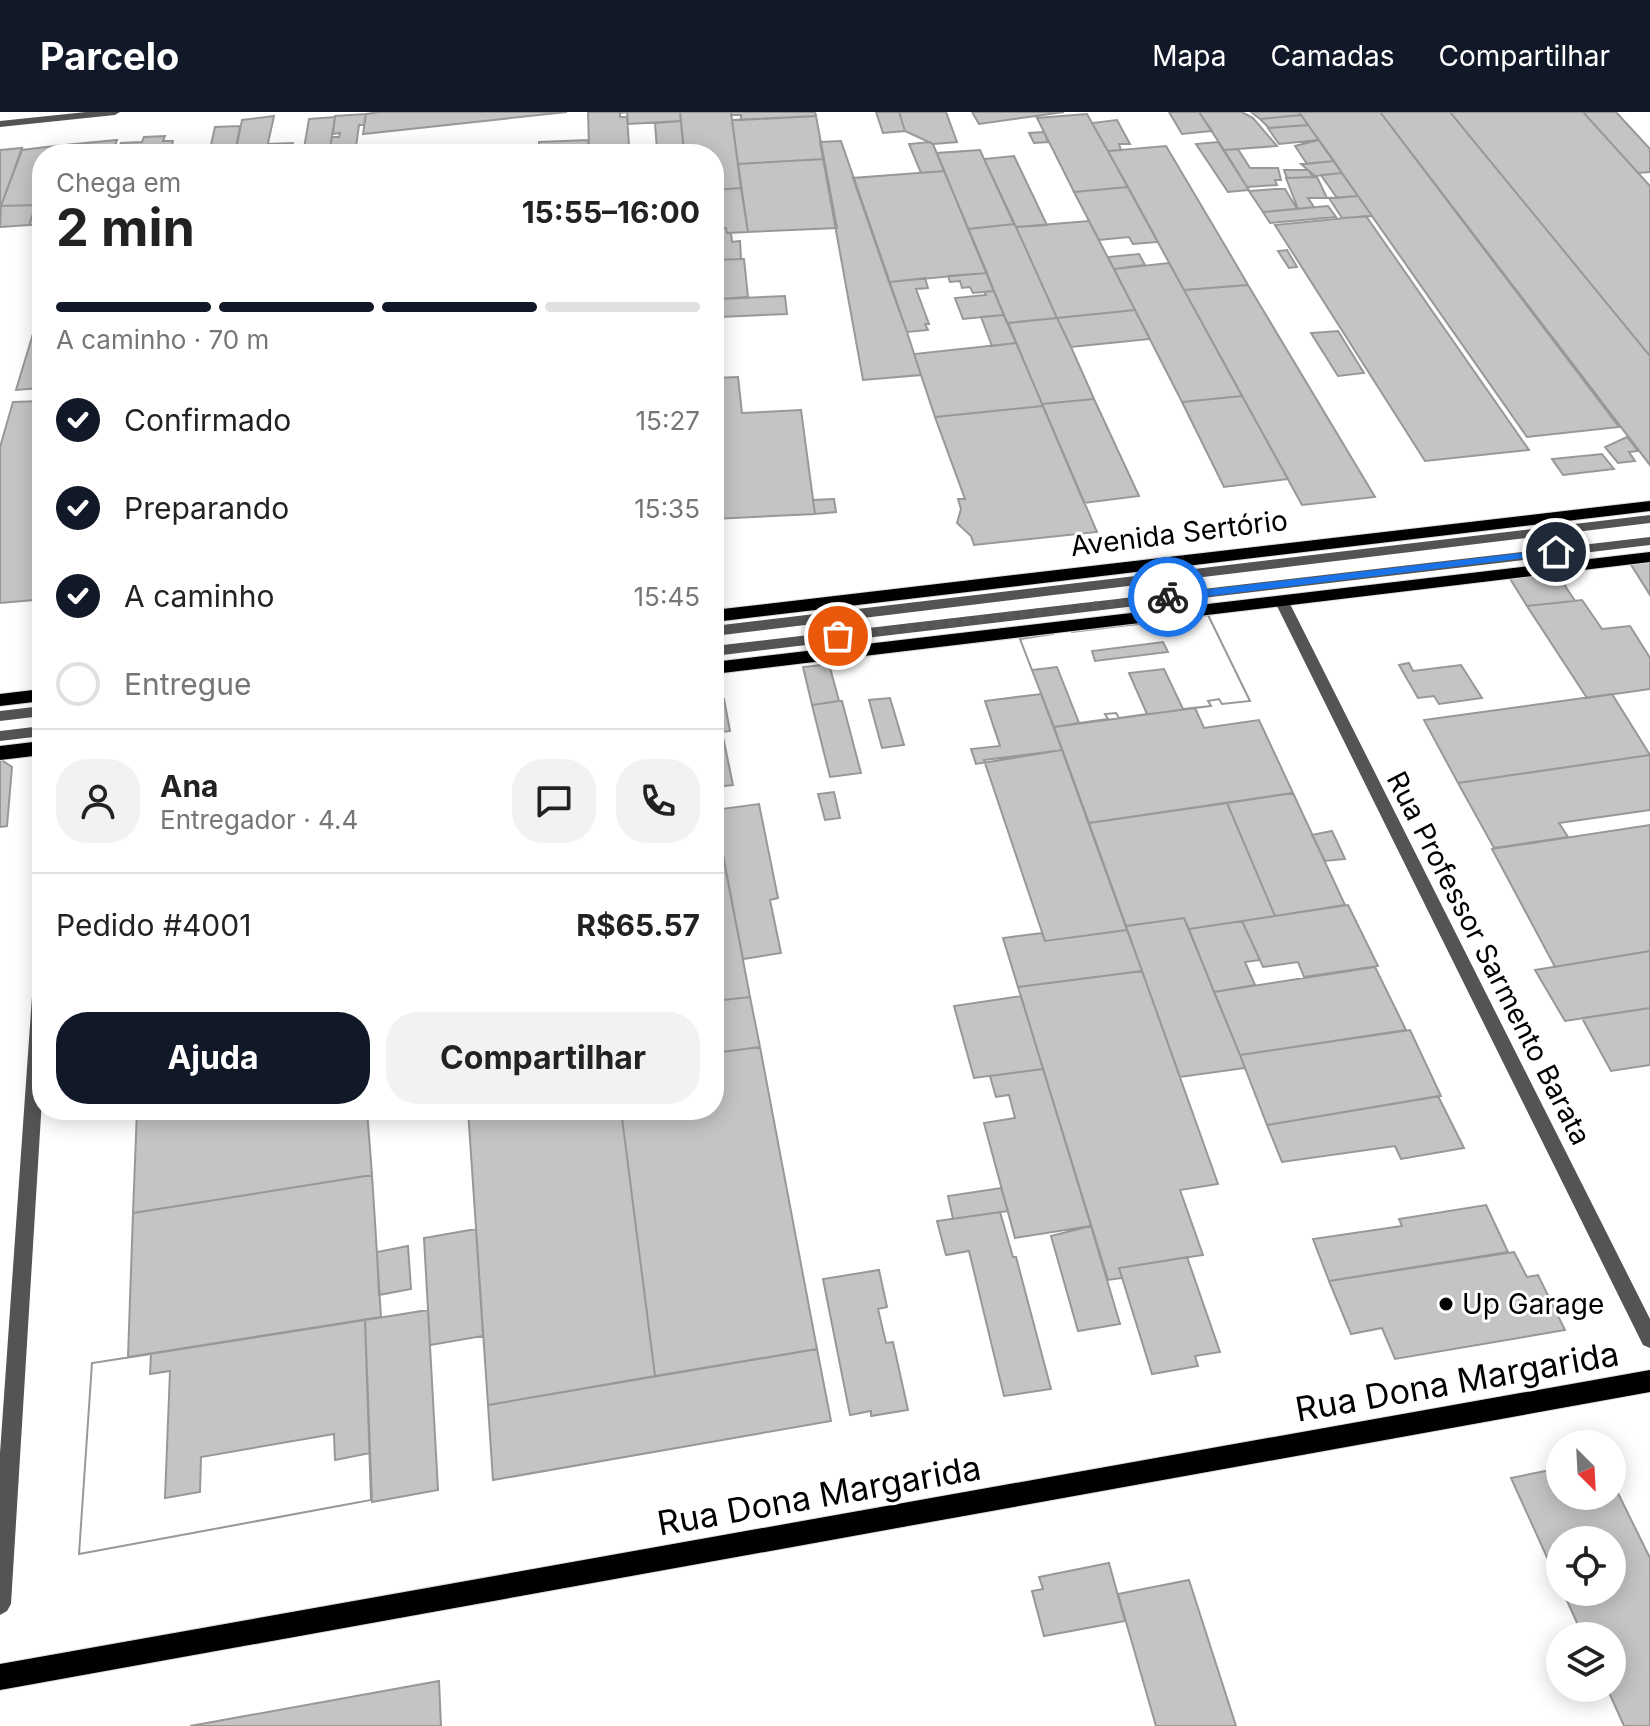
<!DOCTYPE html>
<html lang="pt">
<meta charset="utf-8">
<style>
body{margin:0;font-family:Inter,sans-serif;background:#f2f2f2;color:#222;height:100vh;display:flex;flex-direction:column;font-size:30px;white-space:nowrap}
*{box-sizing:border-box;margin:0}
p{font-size:26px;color:#767676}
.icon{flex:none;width:44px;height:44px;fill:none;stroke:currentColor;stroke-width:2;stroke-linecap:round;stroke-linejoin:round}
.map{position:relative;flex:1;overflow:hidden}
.side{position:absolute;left:32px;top:32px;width:692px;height:976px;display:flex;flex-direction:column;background:#fff;border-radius:32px;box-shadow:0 4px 20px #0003}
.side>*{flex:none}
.needle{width:52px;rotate:156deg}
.tools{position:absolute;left:1546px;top:1318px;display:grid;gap:16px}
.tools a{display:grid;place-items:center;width:80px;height:80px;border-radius:50%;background:#fff;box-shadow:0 4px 20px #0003;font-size:40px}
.pin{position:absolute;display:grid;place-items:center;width:68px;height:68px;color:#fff;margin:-34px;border:4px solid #fff;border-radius:50%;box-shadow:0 2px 8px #0007}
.courier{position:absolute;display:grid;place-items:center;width:80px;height:80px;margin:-40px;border:6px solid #1a73e8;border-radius:50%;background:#fff;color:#222;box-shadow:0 2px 10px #0007}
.head em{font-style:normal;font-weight:700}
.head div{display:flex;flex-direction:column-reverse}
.head{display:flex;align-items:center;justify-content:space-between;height:136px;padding:0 24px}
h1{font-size:52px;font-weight:700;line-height:60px}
.bar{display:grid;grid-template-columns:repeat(4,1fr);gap:12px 8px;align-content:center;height:96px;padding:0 24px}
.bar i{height:10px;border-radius:6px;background:#e0e0e0}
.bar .selected{background:#111827}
.bar p{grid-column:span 4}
.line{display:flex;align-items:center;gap:20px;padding:0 24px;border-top:2px solid #e0e0e0}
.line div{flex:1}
.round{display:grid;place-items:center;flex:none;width:84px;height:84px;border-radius:32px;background:#f2f2f2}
ol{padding:0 24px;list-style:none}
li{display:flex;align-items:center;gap:24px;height:88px}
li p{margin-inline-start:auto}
li .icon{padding:8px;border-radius:50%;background:#111827;color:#fff;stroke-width:4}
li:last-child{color:#767676}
li i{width:44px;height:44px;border:4px solid #e0e0e0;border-radius:50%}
.button{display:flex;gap:16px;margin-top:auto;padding:16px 24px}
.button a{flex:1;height:92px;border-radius:32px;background:#111827;color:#fff;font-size:32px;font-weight:700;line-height:92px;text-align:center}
.button a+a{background:#f2f2f2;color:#222}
header{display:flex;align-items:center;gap:48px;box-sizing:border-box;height:112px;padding:0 40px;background:#111827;color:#fff}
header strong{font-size:38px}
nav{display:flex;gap:44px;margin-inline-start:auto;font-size:28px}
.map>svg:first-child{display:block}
.building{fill:#c4c4c4;stroke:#989898;stroke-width:2;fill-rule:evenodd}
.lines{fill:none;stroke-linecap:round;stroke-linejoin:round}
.primary-casing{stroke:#dbdbdb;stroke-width:2}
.lane{fill:#545454;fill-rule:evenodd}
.street{fill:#545454;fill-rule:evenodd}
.primary{fill:#000;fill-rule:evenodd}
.route{fill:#1a73e8}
.done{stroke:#595959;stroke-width:8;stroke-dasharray:0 14.4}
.poi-dot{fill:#000;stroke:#fff;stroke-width:3}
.labels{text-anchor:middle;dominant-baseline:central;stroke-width:6;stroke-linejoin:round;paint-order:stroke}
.street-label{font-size:28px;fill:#000;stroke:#fff}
.poi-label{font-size:28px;fill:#000;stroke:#fff;text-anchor:start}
.near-street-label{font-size:34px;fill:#000;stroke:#fff}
</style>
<header>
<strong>Parcelo</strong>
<nav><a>Mapa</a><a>Camadas</a><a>Compartilhar</a></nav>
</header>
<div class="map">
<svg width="1650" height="1614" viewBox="0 0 1650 1614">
<rect width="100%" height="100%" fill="#fff"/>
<path class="building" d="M380 0H567L363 22 366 2Z
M588 0H627L620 1V5H627L629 33 589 34Z
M680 0 681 9 628 12 627 0Z
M680 0H731L741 76 714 78V42H684Z
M731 0H815L816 4 741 8V3H731Z
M876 0H899L905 19 883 21Z
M899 0H946L957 30 933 32 905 19Z
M972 0H1064L979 12Z
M1169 0H1199L1212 19 1182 22Z
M1199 0H1242L1253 6 1277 34 1224 38Z
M1251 0H1299L1301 3 1260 7Z
M1299 0H1380L1619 315 1527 325Z
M1380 0H1450L1650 244V353Z
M1450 0H1583L1650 74V244Z
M1583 0H1616L1650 37V60L1638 61Z
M366 2 364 13H359L355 42H329L332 25H339L340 21 333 22 335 4Z
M1087 2 1092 11 1128 75 1074 80 1037 6Z
M1301 3 1308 13 1269 16 1260 7Z
M274 4 266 40 235 42 242 8Z
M816 4 824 47 738 52 732 8Z
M335 5 329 42H303L309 7Z
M1117 8 1130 32H1119L1121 38 1108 39 1092 11Z
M681 9 684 37 657 38 655 11Z
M1308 13 1319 28 1279 32 1268 16Z
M240 14 235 42H209L215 15Z
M1044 20 1048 30 1034 31 1029 21Z
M165 24 163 29H173L170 42H117L121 31 142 30 144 25Z
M117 28 112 42H52L55 34Z
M588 28 589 42H539V30Z
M1319 28 1334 49 1307 52 1295 34Z
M841 29 907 220 921 263 863 268 820 30Z
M930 30 933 32 944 59 921 61 909 32Z
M1218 30 1247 75 1249 78 1228 80 1196 32Z
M293 31 290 42H266L268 32Z
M629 33 630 42H589V34Z
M55 34 52 42H42V74L36 93 1 94 22 38Z
M1166 34 1227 137 1248 173 1184 178 1108 39Z
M22 36 1 94 0 98V38Z
M504 36V42H444L445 39Z
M684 37V42H630V40Z
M1238 37 1250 56H1278L1281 68H1275L1277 73 1247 75 1224 38Z
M980 38 984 47 1014 112 968 117 937 41Z
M1014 44 1047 113 1016 115 984 47Z
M824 47 837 116 748 120 738 52Z
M1334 49 1342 61 1315 64 1301 52Z
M1284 58H1308L1313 65 1287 66Z
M944 59 987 161 889 170 853 66Z
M1342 61 1358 84 1337 86 1321 63Z
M1317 65 1327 86H1308L1314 95 1298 97 1286 66Z
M1128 75 1158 130 1133 132 1129 125 1099 128 1074 80Z
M741 76 748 120 727 121 726 116 714 117V78Z
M1275 77H1285L1297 97 1263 100 1249 79Z
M1358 84 1372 104 1342 106 1329 86Z
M42 89V113H29L37 90Z
M36 93 29 113 0 115 1 94Z
M1328 94 1336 105 1270 111 1263 100Z
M1366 104 1529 338 1425 349 1275 113Z
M1089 109 1135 198 1057 206 1016 115Z
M1014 112 1016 115 1057 206 1007 211 968 117Z
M726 116 727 121H731L732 130 740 129 741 147 715 148 714 117Z
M1287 138 1297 155 1289 156 1278 139Z
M1139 142 1145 153 1114 157 1108 145Z
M741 147H744L748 185 719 187 715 148Z
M1169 151 1184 178 1242 284 1182 290 1114 157Z
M987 161 994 179 973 181 970 175 962 176 960 169 950 170 948 164Z
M925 166 928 176 916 177 929 212H925L928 218 907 220 889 170Z
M1248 173 1375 385 1302 393 1184 178Z
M994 179 1004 203 963 207 955 186 986 183 984 180Z
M785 184 787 202 720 205 719 187Z
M42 192V276L16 278Z
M1135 198 1150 227 1071 235 1057 206Z
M1004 203 1016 231 992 234 981 205Z
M1057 206 1071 235 1094 287 1042 292 1008 211Z
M1338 219 1364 261 1338 264 1311 221Z
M1016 231 1043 294 935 305 914 242Z
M738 265 742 301 801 298 815 402 714 407V266Z
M1242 284 1288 367 1224 375 1182 290Z
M1094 287 1139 384 1084 391 1042 292Z
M42 289V454L34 488 0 491V335L13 290Z
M1043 294 1097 420 974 433 971 424 957 411 961 397 958 387H965L935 305Z
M1627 325 1638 339 1629 340 1635 349 1618 351 1605 335Z
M1602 342 1614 357 1563 363 1552 347Z
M834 387 836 400 815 402 813 388Z
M1650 449V483L1630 451Z
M1556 460 1575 489 1527 494 1509 465Z
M1582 488 1602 517 1630 514 1650 546V577L1587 586 1527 494Z
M1208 503 1250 589 1222 592 1219 587 1208 589 1211 594 1183 597 1164 557 1129 561 1147 602 1119 606 1116 601 1105 602 1108 607 1079 611 1057 555 1032 558 1020 527 1053 522 1052 518 1070 516 1072 520 1155 510 1153 506 1173 504 1175 507ZM1163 530 1168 540 1095 549 1092 539Z
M1208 503 1250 589 1222 592 1219 587 1208 589 1211 594 1119 606 1116 601 1105 602 1108 607 1079 611 1057 555 1032 558 1020 527 1053 522 1052 518 1070 516 1072 520 1155 510 1153 506 1173 504 1175 507Z
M1409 551 1413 559 1461 553 1482 586 1439 592 1434 584 1418 586 1399 553Z
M829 552 839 589 812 593 803 555Z
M1057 555 1079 611 1054 615 1032 558Z
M1041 582 1062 638 976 652 971 637 1000 634 985 589Z
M1612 582 1650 643 1458 671 1424 608Z
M890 586 904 633 882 636 869 588Z
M724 587 730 619 722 620 733 673 714 675V588Z
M839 589H842L861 661 830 665 812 593Z
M1195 596 1204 616 1259 608 1293 681 1089 711 1054 615Z
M1062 638 1127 818 1045 829 984 648Z
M1650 643V698L1559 711 1568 725 1494 736 1458 671Z
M0 647 12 655 7 714 0 715Z
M834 680 840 706 825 708 818 682Z
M1293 681 1345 793 1275 804 1227 691Z
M1227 691 1275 804 1189 817 1184 806 1126 814 1089 711Z
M759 692 778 786 770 788 781 841 743 847 714 698Z
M714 695 750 885 714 889Z
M1650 713V839L1555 855 1492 737Z
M1332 719 1345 747 1325 749 1312 723Z
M1348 793 1378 854 1304 865 1298 850 1263 855 1242 809Z
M1184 806 1240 943 1245 956 1180 965 1126 814Z
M1242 809 1260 848 1245 850 1255 873 1214 880 1189 817Z
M1127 818 1142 859 1018 875 1003 826 1042 821 1045 829Z
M1650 839V896L1565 909 1535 858Z
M1375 855 1406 918 1240 943 1214 880Z
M1142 859 1218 1072 1180 1078 1203 1143 1119 1156 1122 1166 1108 1168 1018 875Z
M1021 884 1043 957 974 966 954 894Z
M750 885 760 935 722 940 718 915H714V889Z
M1650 896V953L1611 959 1582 906Z
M1410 918 1441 984 1267 1013 1240 943Z
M760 935 817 1237 655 1264 621 998H714V941Z
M1043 957 1091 1114 1015 1126 984 1011 1015 1006 1009 983 996 985 990 964Z
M1438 984 1464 1036 1401 1047 1395 1034 1282 1050 1267 1013Z
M137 998H367L372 1063 133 1101Z
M468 998H621L655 1264 488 1293Z
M372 1063 381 1205 128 1245 133 1101Z
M1001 1076 1008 1099 953 1107 948 1084Z
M1486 1093 1508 1140 1329 1169 1313 1127 1402 1114 1399 1107Z
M1000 1100 1013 1145H1016L1051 1277 1004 1284 969 1139 946 1143 937 1109Z
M1091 1114 1120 1212 1078 1219 1051 1124Z
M476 1117 483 1224 430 1233 424 1126Z
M408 1134 411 1177 379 1183 377 1140Z
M1514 1140 1527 1165 1538 1163 1565 1218 1395 1247 1382 1216 1351 1222 1329 1169Z
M1187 1145 1220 1240 1195 1244 1198 1254 1152 1262 1119 1156Z
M879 1158 887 1195 878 1197 886 1231 893 1230 908 1298 871 1304V1299L850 1303 823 1167Z
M428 1198 438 1378 372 1390 365 1208Z
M365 1208 371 1388 79 1442 92 1251Z
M817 1237 831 1309 493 1368 488 1293Z
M151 1242 150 1262 170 1259 165 1386 200 1380 201 1345 334 1322 335 1348 370 1341 371 1388 79 1442 92 1251Z
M1560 1356V1384H1612V1369L1650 1446V1614H1624L1607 1576H1612V1524H1583L1563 1480H1612V1428H1560V1474L1511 1366Z
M1109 1451 1125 1509 1044 1524 1032 1479 1043 1477 1039 1465Z
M1189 1468 1236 1614H1156L1118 1482Z
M439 1569 441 1614H190Z"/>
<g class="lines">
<defs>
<path id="primary" d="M1650 389V399L714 510V498Z
M1650 440V450L714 562V550Z
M42 577V589L0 594V582Z
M42 629V643L0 648V634Z
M1650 1258V1280L0 1578V1552Z"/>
</defs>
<use href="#primary" class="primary-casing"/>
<path class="lane" d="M1650 403V411L714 524V514Z
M1650 425V433L714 544V534Z
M42 594V604L0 609V599Z
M42 614V624L0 629V619Z"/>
<path class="street" d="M86 0H120L115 3 0 15V9Z
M1281 484 1288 488 1650 1207V1236L1643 1233 1274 488Z
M42 850V987L11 1492 7 1499 0 1503V1341L34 856 36 851Z"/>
<use href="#primary" class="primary"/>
</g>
<path class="route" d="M1556 437 1560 438V442L1168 489 1162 485 1168 482Z"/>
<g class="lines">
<path class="done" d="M838 524 1168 485"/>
</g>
<circle class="poi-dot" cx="1446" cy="1192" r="8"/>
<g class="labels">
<g class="street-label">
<text transform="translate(1179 421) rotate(-7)">Avenida Sertório</text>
<text transform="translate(1489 846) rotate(63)">Rua Professor Sarmento Barata</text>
</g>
<g class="poi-label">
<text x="1462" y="1192">Up Garage</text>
</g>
<g class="near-street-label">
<text transform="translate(1457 1269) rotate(-10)">Rua Dona Margarida</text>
<text transform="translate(819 1383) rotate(-10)">Rua Dona Margarida</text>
</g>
</g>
</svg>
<div class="tools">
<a><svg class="needle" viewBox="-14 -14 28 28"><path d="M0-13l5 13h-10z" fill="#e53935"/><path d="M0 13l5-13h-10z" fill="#767676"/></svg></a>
<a><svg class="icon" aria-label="locate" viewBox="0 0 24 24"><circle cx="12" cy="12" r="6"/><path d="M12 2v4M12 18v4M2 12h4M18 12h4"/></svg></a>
<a><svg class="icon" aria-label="layers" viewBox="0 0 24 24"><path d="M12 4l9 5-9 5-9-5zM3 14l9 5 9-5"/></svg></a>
</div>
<div class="pin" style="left:838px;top:524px;background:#ea580c"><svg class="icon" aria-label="bag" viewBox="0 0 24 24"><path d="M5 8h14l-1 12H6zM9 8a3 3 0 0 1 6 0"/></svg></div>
<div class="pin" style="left:1556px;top:440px;background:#1f2937"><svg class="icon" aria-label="home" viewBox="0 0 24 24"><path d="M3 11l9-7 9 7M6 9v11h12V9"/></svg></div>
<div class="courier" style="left:1168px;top:485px"><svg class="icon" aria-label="bike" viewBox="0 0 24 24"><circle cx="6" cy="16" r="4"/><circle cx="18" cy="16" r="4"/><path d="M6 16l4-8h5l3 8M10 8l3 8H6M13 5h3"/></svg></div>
<section class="side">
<div class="head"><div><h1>2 min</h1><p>Chega em</p></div><em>15:55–16:00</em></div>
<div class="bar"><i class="selected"></i><i class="selected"></i><i class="selected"></i><i></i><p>A caminho · 70 m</p></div>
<ol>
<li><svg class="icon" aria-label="check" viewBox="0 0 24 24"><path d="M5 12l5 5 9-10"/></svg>Confirmado<p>15:27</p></li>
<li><svg class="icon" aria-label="check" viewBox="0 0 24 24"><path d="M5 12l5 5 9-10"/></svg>Preparando<p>15:35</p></li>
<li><svg class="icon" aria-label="check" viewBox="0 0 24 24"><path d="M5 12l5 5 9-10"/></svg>A caminho<p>15:45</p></li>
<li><i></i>Entregue</li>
</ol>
<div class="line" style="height:144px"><a class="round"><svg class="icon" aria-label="person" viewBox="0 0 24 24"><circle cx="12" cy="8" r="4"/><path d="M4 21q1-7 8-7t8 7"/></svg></a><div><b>Ana</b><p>Entregador · 4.4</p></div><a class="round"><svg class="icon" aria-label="chat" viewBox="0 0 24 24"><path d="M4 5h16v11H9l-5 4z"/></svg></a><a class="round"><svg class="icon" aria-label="phone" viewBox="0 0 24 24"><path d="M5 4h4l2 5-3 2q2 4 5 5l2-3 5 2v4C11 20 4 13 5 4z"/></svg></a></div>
<div class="line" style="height:104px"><div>Pedido #4001</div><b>R$65.57</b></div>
<div class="button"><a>Ajuda</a><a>Compartilhar</a></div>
</section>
</div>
